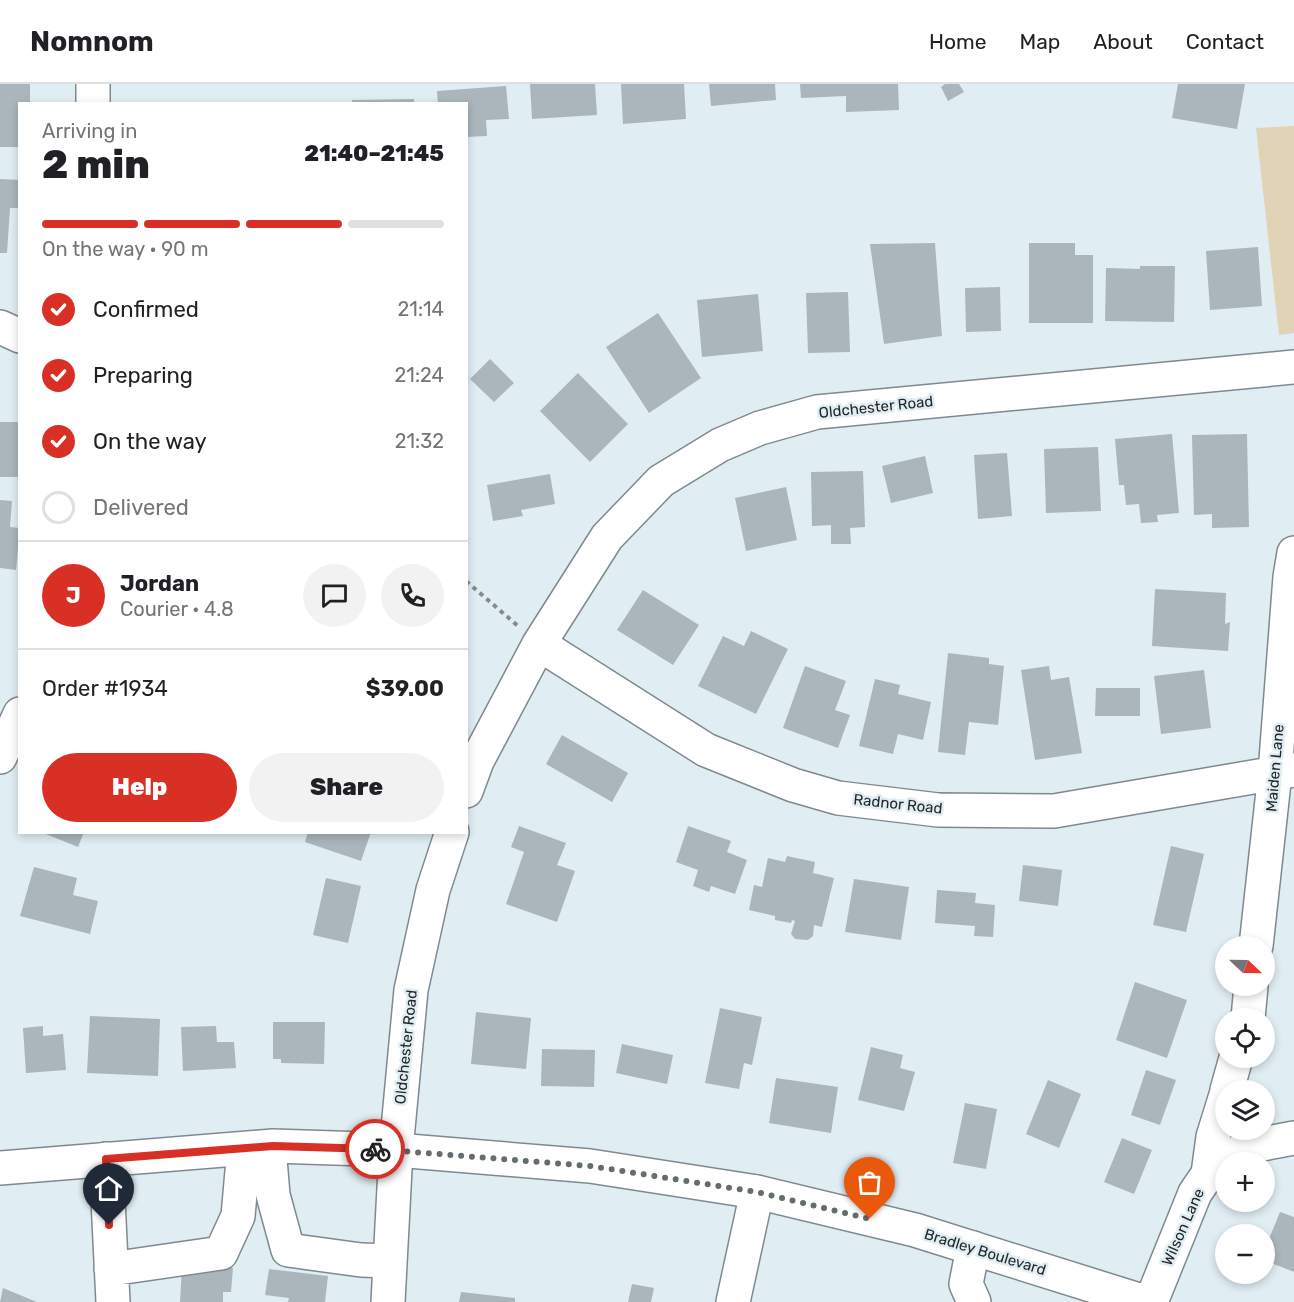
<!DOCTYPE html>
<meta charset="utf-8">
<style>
body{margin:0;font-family:Rubik,sans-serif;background:#f2f2f2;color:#202124;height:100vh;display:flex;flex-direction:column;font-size:22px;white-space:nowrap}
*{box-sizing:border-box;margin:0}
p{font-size:20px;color:#757577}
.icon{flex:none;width:33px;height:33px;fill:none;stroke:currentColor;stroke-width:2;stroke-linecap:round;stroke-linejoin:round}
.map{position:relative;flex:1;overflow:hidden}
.sheet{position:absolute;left:18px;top:18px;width:450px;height:732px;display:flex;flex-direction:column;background:#fff;border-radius:0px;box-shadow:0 3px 9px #0003}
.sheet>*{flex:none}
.needle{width:39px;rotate:112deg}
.controls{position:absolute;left:1215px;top:852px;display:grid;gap:12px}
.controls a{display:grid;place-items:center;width:60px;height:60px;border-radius:50%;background:#fff;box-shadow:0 3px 9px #0003;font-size:30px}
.pin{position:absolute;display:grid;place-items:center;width:51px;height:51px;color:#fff;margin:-62px -26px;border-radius:50% 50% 50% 0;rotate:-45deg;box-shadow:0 0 6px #0007}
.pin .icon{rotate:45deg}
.courier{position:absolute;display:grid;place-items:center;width:60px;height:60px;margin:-30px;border:4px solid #d93025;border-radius:50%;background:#fff;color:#222;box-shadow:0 2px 8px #0007}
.summary em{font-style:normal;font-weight:800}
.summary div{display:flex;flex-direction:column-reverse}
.summary{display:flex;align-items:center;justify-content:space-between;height:102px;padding:0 24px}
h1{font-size:39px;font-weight:800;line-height:45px}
.bar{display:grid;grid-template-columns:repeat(4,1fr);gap:9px 6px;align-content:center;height:72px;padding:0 24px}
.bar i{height:8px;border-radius:4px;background:#e0e0e0}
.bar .selected{background:#d93025}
.bar p{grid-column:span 4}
.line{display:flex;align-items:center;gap:15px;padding:0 24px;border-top:2px solid #e0e0e0}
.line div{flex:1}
.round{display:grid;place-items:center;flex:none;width:63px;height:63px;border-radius:32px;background:#f2f2f2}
ol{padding:0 24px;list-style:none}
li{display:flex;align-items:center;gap:18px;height:66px}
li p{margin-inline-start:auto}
li .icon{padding:6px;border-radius:50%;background:#d93025;color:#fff;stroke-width:4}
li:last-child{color:#757577}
li i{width:33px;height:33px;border:3px solid #e0e0e0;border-radius:50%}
.primary-button{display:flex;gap:12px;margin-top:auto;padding:12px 24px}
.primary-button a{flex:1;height:69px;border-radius:36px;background:#d93025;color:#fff;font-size:24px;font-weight:800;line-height:69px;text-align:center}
.primary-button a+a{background:#f2f2f2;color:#202124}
header{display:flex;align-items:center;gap:36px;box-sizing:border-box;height:84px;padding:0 30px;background:#fff;border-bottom:2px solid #e0e0e0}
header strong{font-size:28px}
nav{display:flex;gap:33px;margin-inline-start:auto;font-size:21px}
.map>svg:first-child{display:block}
.green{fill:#e1d3b5}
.building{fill:#aab6bc}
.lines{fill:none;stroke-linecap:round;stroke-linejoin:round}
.minor-casing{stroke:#7e8a8f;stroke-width:36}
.major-casing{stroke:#7e8a8f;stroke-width:36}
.path{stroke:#828b8f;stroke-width:4;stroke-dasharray:4.5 4.5;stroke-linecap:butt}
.minor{stroke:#fff;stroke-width:33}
.major{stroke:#fff;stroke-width:33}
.done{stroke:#646c70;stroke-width:6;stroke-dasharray:0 10.8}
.route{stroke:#d93025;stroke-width:8}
.labels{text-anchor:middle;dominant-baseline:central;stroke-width:5;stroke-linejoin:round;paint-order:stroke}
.street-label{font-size:15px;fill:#222729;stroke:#e0edf3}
</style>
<header>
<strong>Nomnom</strong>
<nav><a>Home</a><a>Map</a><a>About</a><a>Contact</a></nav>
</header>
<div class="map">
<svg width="1294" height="1218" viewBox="0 0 1294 1218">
<rect width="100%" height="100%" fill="#e0edf3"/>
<path class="green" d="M1294 42V249L1279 251 1256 44Z"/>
<path class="building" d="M0 0H30V20H20V63H0Z
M530 0H595L597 31 532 35Z
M621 0H684L686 35 623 40Z
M709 0H775L776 16 711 22Z
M800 0H898L899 26 846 28V12L801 14Z
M945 0H959L964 8 948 17 941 3Z
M1178 0H1245L1237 45 1172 34Z
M506 2 509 35 486 36 487 52 466 53V20H438L437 7Z
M414 15V20H352V16Z
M0 95 20 96V124H10L7 169H0Z
M935 159 942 252 884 260 870 160Z
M1029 159H1075V171H1093V239H1029Z
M1258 163 1262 222 1210 226 1206 167Z
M1140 182H1175L1174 238 1105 237 1106 184 1140 185Z
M1000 203 1001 247 966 248 965 204Z
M848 208 850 268 808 269 806 209Z
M758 210 763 267 702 273 697 216Z
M658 229 701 294 649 329 606 263Z
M490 275 514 299 494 318 470 295Z
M578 289 628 340 590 378 540 327Z
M0 338H20V393H0Z
M1172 350 1179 429 1157 431 1158 438 1141 439 1139 420 1126 421 1124 401H1119L1115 355Z
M1247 350 1249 443 1212 444V430L1194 431 1192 351Z
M1098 363 1101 427 1046 429 1044 365Z
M1007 369 1012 432 978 435 974 371Z
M925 372 933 409 891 419 882 382Z
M863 387 865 443 850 444 851 460H831V441L812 442 811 388Z
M550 390 555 420 521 426 523 432 493 437 487 401Z
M786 403 797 456 746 467 735 414Z
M0 416 12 417 10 443 20 444 16 486 0 484Z
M1155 505 1226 509 1225 540 1230 538 1228 567 1152 562Z
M643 506 699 541 673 581 617 546Z
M751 547 788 565 756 630 698 602 723 552 744 562Z
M948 569 989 574V580L1004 582 998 641 969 638 965 671 938 668Z
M805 582 846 597 835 626 850 631 838 664 783 644Z
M1049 582 1051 596 1069 593 1082 669 1035 676 1021 586Z
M1204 586 1211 644 1161 650 1154 592Z
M875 595 900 601 898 610 931 618 923 656 898 650 893 670 859 662Z
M1096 604H1140V632H1095Z
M562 651 628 689 612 718 546 680Z
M519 742 566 759 557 781 575 787 557 838 506 820 524 768 511 763Z
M688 742 731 757 727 768 747 776 735 810 711 802 709 808 693 802 698 786 676 778Z
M41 748H84L78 763Z
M308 748H371L361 777 305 758Z
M1171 762 1204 770 1186 848 1153 841Z
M787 772 815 778 813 789 834 794 822 843 814 841 813 852 808 856 795 855 791 850 795 837 792 836 791 839 775 836V832L749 826 754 801 762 803 768 774 785 778Z
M1023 781 1062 786 1058 822 1019 817Z
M34 783 77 794 73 811 98 817 90 850 20 832Z
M326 794 361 802 348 859 313 851Z
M854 795 909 803 901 856 845 848Z
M937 806 976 809 975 819 995 821 993 853 974 852 975 842 935 839Z
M1135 898 1187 916 1167 974 1116 956Z
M720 924 762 933 752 981 744 979 739 1005 705 999Z
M476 928 531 934 526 985 471 980Z
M90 932 160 935 158 992 87 989Z
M273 938H325L324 980 281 979V975H273Z
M43 942V952L63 950 66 986 26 989 23 944Z
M216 942 217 958H234L236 984 183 987 181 943Z
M622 960 673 971 667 1000 616 989Z
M871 963 903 971 900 984 915 988 904 1027 858 1016Z
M542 965 595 966 594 1003 541 1002Z
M1146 986 1176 996 1160 1041 1131 1031Z
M776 994 838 1003 831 1049 769 1039Z
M1048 996 1081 1010 1059 1064 1026 1050Z
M965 1019 997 1025 986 1085 953 1079Z
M1122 1054 1152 1066 1134 1110 1104 1098Z
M1280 1128 1294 1133V1188L1264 1176V1167Z
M182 1182 233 1184 231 1208H223V1218H180Z
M269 1185 328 1192 325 1218H288L289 1214 265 1211Z
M632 1200 654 1204 651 1218H628Z
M3 1204 37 1218H0Z
M461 1208 515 1214V1218H459Z"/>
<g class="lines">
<defs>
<path id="minor" d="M93 20V0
M0 243 20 252
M539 560 706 666 793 701 838 714 938 726 1054 727 1294 686
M0 673 20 630
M466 707 477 677 539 560 607 453 661 397 720 361 760 344 817 328 1294 283
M1256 862 1275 689 1290 493 1294 469
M1248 934 1251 902
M1227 1006 1236 974
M269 1063 273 1111 288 1166 361 1176 390 1177
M106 1075 113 1218
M1208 1090 1213 1053 1226 1011
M973 1164 966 1200 974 1218
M111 1185 221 1169 238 1132 244 1065
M388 1218 396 1066 411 906 433 806 452 748
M733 1218 757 1108"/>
<path id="major" d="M0 1084 273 1062 396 1066 590 1082 757 1108 915 1146 1145 1218
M1151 1218 1195 1109 1208 1090 1246 1063 1294 1054"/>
</defs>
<use href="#minor" class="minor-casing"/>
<use href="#major" class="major-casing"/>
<path class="path" d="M466 497 518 542"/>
<use href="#minor" class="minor"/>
<use href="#major" class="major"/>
</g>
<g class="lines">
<path class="done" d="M375 1065 590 1082 757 1108 870 1135"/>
<path class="route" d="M109 1141 106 1075 273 1062 375 1065"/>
</g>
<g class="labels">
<g class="street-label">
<text transform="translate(876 323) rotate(-6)">Oldchester Road</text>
<text transform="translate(1275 684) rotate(-85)">Maiden Lane</text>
<text transform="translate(898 720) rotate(6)">Radnor Road</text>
<text transform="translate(406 963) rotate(-84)">Oldchester Road</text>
<text transform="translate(1183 1143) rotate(-66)">Wilson Lane</text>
<text transform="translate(985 1168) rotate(17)">Bradley Boulevard</text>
</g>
</g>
</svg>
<div class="controls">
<a><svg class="needle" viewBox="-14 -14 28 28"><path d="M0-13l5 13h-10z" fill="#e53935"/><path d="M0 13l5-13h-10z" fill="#757577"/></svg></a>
<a><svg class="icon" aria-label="locate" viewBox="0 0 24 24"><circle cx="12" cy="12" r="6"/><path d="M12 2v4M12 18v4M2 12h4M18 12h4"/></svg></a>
<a><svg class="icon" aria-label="layers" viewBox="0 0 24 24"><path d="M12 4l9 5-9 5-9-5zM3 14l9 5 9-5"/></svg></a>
<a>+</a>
<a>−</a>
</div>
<div class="pin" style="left:870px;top:1135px;background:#ea580c"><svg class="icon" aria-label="bag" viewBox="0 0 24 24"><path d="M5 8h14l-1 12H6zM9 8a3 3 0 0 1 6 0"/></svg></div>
<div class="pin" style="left:109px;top:1141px;background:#1f2937"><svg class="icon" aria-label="home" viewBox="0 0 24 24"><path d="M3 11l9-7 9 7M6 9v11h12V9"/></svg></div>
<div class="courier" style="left:375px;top:1065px"><svg class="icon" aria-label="bike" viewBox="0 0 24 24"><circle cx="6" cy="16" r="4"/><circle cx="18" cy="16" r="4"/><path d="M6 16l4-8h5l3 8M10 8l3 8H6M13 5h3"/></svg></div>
<section class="sheet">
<div class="summary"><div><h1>2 min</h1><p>Arriving in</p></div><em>21:40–21:45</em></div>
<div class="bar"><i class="selected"></i><i class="selected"></i><i class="selected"></i><i></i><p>On the way · 90 m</p></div>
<ol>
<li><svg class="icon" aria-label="check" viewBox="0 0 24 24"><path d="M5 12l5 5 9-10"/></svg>Confirmed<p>21:14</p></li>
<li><svg class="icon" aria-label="check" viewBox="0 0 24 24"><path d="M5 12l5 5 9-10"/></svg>Preparing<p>21:24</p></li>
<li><svg class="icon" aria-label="check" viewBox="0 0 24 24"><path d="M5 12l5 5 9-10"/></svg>On the way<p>21:32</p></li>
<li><i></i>Delivered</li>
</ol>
<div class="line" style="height:108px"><b class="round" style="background:#d93025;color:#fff">J</b><div><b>Jordan</b><p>Courier · 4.8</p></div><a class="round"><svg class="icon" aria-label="chat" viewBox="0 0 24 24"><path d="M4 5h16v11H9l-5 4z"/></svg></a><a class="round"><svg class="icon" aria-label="phone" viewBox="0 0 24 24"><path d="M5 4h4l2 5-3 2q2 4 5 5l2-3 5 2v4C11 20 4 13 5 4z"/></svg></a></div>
<div class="line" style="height:78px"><div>Order #1934</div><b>$39.00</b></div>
<div class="primary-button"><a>Help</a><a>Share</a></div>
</section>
</div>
